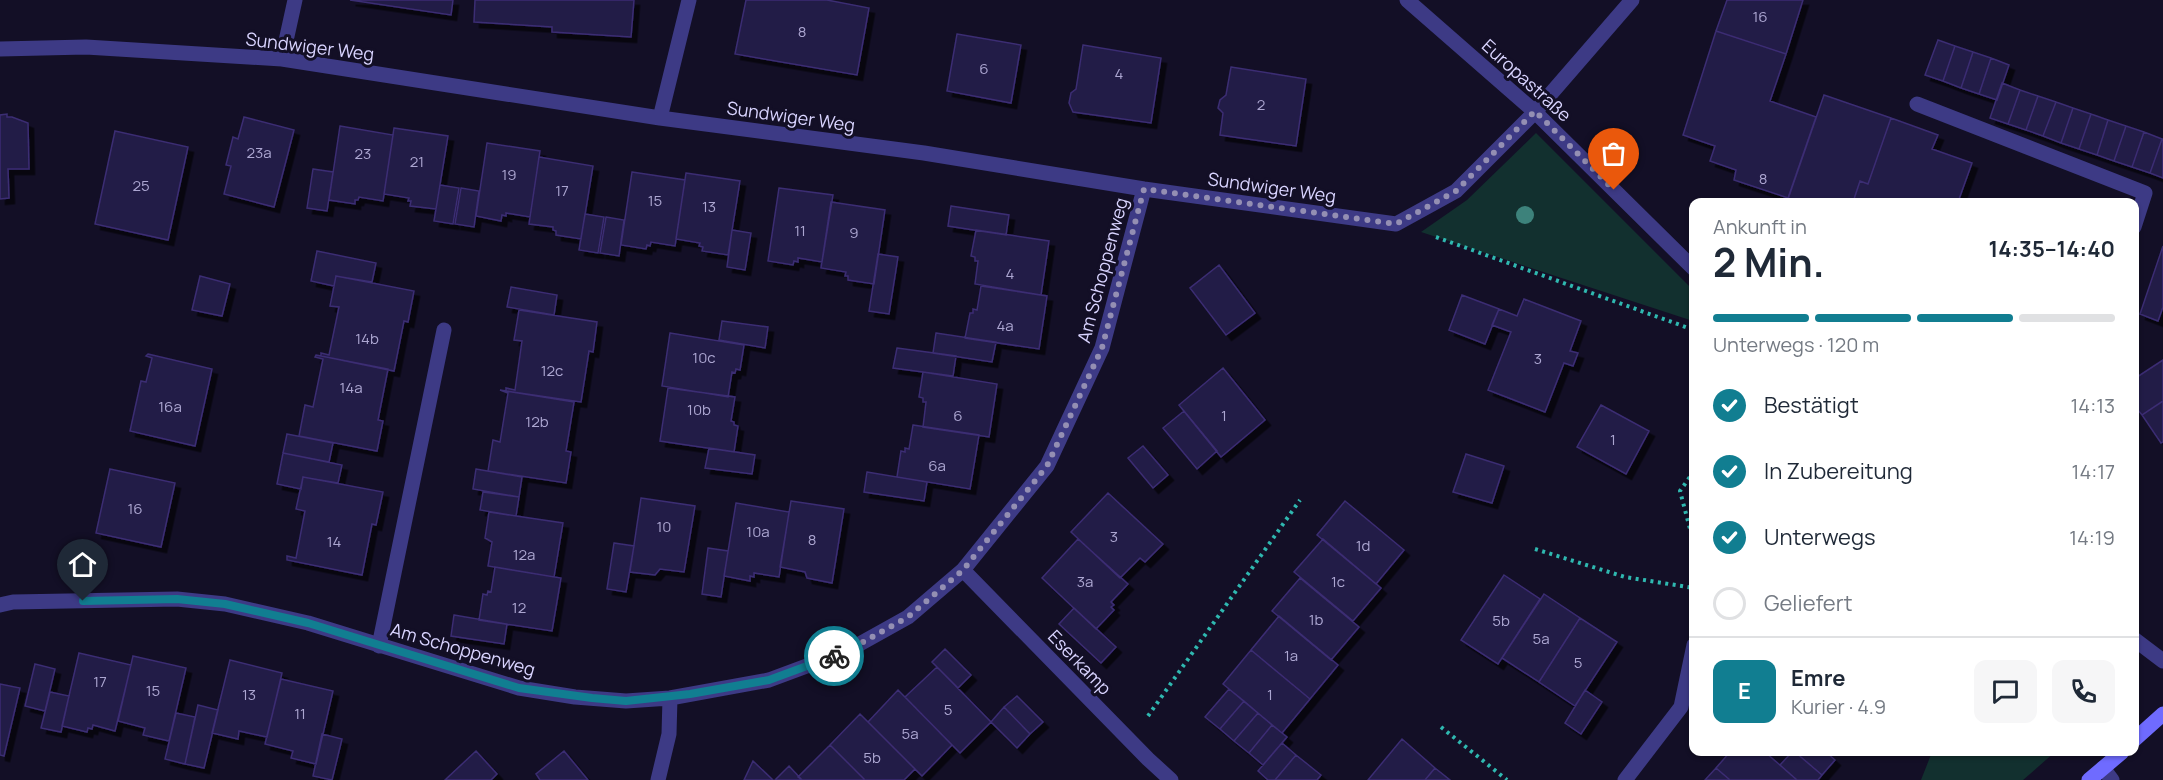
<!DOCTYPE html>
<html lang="de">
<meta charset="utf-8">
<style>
body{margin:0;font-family:Manrope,sans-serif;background:#f6f6f7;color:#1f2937;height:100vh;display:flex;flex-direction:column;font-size:22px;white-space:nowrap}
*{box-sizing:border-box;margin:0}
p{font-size:20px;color:#747a83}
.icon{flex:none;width:33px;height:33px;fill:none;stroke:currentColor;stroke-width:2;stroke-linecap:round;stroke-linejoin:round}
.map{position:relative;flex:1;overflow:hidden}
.panel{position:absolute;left:1689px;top:198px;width:450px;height:558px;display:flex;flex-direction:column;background:#fff;border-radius:12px;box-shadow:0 2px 4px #0004}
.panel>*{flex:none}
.pin{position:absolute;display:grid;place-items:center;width:51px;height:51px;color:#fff;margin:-62px -26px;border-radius:50% 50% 50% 0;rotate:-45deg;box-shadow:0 0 6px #0007}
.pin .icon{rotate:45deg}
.courier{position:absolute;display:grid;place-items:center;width:60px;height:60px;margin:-30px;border:4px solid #117e91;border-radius:50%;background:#fff;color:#222;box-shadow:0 2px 8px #0007}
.overview em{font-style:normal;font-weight:700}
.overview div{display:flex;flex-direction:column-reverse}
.overview{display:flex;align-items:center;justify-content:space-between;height:102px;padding:0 24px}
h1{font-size:39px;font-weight:700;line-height:45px}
.bar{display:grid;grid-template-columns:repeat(4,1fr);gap:9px 6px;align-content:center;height:72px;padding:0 24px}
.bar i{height:8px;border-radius:4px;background:#e0e1e3}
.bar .active{background:#117e91}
.bar p{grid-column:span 4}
.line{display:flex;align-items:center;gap:15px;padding:0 24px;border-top:2px solid #e0e1e3}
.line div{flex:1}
.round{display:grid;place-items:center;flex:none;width:63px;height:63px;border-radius:12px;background:#f6f6f7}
ol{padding:0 24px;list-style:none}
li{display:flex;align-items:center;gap:18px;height:66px}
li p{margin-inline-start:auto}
li .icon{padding:6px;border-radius:50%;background:#117e91;color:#fff;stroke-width:4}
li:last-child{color:#747a83}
li i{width:33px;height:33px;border:3px solid #e0e1e3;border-radius:50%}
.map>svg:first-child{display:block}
.green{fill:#12302f}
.building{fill:#241b47;stroke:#3b2d73;stroke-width:1.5;filter:url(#shadow)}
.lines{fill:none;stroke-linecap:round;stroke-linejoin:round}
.path{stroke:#2fb8b0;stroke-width:4;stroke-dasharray:3 4.5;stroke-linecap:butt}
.service{stroke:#3d3a85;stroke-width:15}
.minor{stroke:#3d3a85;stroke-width:15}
.tertiary{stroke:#3d3a85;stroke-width:15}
.secondary{stroke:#6f6bff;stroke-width:15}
.tree{fill:#3d827b}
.done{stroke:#948fb3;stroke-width:6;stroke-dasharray:0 10.8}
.route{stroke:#117e91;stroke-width:8}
.labels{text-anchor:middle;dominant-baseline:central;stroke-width:6;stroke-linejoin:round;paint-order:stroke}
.number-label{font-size:15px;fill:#aca6d1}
.street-label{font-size:18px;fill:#d9d4ff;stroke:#130f26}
</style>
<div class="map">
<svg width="2163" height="780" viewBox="0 0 2163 780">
<defs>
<filter id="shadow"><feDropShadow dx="5.5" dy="5.5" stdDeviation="0" flood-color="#0009"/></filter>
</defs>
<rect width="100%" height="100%" fill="#130f26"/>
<path class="green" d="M1536 133 1693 290V321L1421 232 1467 200Z
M1932 752H2055L2023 780H1921Z"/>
<path class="building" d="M350 0H453L451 15Z
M475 0H634L631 37 552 32V27L474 22Z
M746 0H827L869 8 857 75 735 54Z
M1727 0H1803L1786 54 1716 31Z
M1716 31 1786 54 1770 101 1816 117 1788 198 1734 180 1736 170 1710 161 1715 146 1683 135Z
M957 34 1021 45 1011 103 947 91Z
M1938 40 1955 46 1943 81 1925 75Z
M1083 45 1161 58 1151 123 1073 112 1069 103 1071 93 1076 89Z
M1955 46 1973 52 1961 88 1943 81Z
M1973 52 1991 58 1979 94 1961 88Z
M1991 58 2009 65 1997 100 1979 94Z
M1231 67 1306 79 1296 146 1220 135 1223 113 1218 108 1220 100 1226 95Z
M2002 83 2020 90 2008 124 1990 118Z
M2020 90 2038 96 2026 130 2008 124Z
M1824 95 1891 118 1868 184 1860 181 1853 202H1787Z
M2038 96 2056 102 2043 136 2026 130Z
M2056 102 2073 108 2061 143 2043 136Z
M2073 108 2091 114 2079 149 2061 143Z
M7 114V117H12L28 123 29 169H8L9 198 0 199V115Z
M2091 114 2108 120 2097 155 2079 149Z
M244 117 294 130 274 207 224 194 231 166 226 165 233 137 238 139Z
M1891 118 1938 135 1932 149 1972 163 1958 202H1853L1860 181 1868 184Z
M2108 120 2126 126 2114 161 2097 155Z
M340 126 393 135 383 201 359 197 358 200H355V204L329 200Z
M2126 126 2144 132 2132 167 2114 161Z
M394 128 448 136 436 209 410 206 411 201H408L409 198 384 194Z
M115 131 188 147 168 240 95 224Z
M2144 132 2162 139 2150 173 2132 167Z
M2162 139H2163V178L2150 173Z
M487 143 540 151 530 217 506 213V216L502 215 501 221 476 216Z
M539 157 593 166 581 239 556 235V231L553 230V227L529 224Z
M313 169 333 172 327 211 307 208Z
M632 172 685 180 675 246 651 242 650 246 647 245 646 249 621 245Z
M686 173 740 181 728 255 702 251 703 247 699 246 700 243 676 239Z
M440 185 459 188 453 224 434 221Z
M461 188 479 191 474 227 455 224Z
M779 188 833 195 822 262 798 258V262L794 261 793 265 768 261Z
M831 202 885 210 874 284 848 280V276H845L846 272 821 268Z
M951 206 1009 215 1006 235 948 226Z
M585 214 604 217 598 253 579 250Z
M606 217 624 220 619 256 600 253Z
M732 230 751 233 745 270 727 267Z
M976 230 1049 241 1041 295 975 284 978 261H975V257L971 256Z
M2163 246V307L2158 321 2140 314Z
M317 251 376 263 372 282 336 276 334 286 311 281Z
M878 254 898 257 889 314 869 311Z
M1219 265 1255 313 1226 335 1190 288Z
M200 276 230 284 222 316 192 310Z
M336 276 414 291 408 322 404 321 394 371 321 356V353L329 355 339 307 330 306Z
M981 286 1047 296 1039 349 965 338 970 313H973V309L977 310Z
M511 287 557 295 554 315 507 307Z
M1462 295 1499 309 1485 344 1449 330Z
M1524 299 1581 321 1570 351 1578 353 1573 366 1564 363 1545 412 1488 390 1511 332 1492 325 1499 309 1517 316Z
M519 310 597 322 593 352 589 351 581 402 506 391V388L515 390 522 341 514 340Z
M722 321 768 327 765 348 719 340Z
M670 333 744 345 740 370 736 369 735 373 732 372 728 397 662 386Z
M936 333 996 342 992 362 933 353Z
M897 348 956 356 953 376 893 368Z
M148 354 212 369 195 446 130 431 141 381 146 382 152 358 146 356Z
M316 355 388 369 378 420 383 421 377 451 299 436 305 405 313 407 323 359 315 357Z
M2163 360V401L2142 415 2134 405V379Z
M1223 368 1265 420 1221 457 1179 405Z
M923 372 997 384 989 437 923 427 926 402H923V398L919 397Z
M668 388 735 397 731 421 734 422V425L738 426 734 452 660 441Z
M500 390 574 402 566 451 571 452 566 483 488 471 493 440 500 442 508 393Z
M2163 401V442L2161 443 2142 415Z
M1601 405 1649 431 1626 474 1577 447Z
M1184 411 1217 451 1197 469 1163 428Z
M913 425 979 435 970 489 897 477 901 451 905 452V448L909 449Z
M287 434 333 443 329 462 283 453Z
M1143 446 1168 475 1153 488 1128 458Z
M709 448 755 455 752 474 705 468Z
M283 453 342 465 338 483 303 477 301 489 277 484Z
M1466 454 1504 466 1492 503 1453 492Z
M110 469 175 483 161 547 96 533Z
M476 469 522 477 519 497 473 489Z
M867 472 927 482 924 501 864 492Z
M303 477 383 492 376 525 372 524 362 575 287 560V556L296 558 305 511 296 509Z
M483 492 519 497 516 516 480 510Z
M1108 493 1163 544 1145 562 1140 558 1120 578 1071 532Z
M641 498 695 506 684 572 660 569 655 575 630 572Z
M791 501 844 509 832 583 807 578 805 572 780 567Z
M1345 501 1404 550 1376 584 1317 535Z
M736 503 789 512 779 577 754 573V577L750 576V581L724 576Z
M489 512 563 523 554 577 488 566 492 542 485 538Z
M1078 539 1128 584 1111 602 1114 605 1111 607 1114 610 1096 629 1042 578Z
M1323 539 1381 588 1353 621 1294 572Z
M614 543 634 546 626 592 607 589Z
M708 548 728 551 721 597 702 594Z
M495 567 561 578 552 631 479 620 483 594 487 595 488 591 491 592Z
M1504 575 1540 599 1498 664 1461 640Z
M1300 578 1359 627 1331 660 1272 611Z
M1544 594 1580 618 1539 682 1502 658Z
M1074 608 1116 647 1101 663 1059 624Z
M454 615 507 624 504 644 451 636Z
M1279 616 1338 665 1310 699 1251 650Z
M1580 618 1617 642 1575 706 1539 682Z
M945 649 971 675 958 688 932 662Z
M1251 650 1310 699 1282 733 1223 684Z
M79 653 131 665 115 731 93 725 92 729 88 728 87 732 62 726Z
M133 656 186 668 169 741 143 735 145 728 118 721Z
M230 660 282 673 267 737 239 731 238 739 212 733Z
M35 664 55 669 45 711 25 706Z
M937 667 991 722 960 753 905 697Z
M281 679 333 691 316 764 291 758 293 751 265 744Z
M0 684 20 688 4 756 0 755Z
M1229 689 1244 701 1220 729 1205 717Z
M898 690 952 745 922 776 868 722Z
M1585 690 1602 702 1581 734 1565 723Z
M50 692 69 696 61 732 41 728Z
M1017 696 1043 722 1030 734 1004 707Z
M1244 701 1258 713 1234 741 1220 729Z
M198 705 218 710 204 768 185 764Z
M1004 707 1030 734 1017 748 991 722Z
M176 713 195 717 185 764 165 759Z
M1258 713 1272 725 1249 753 1234 741Z
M860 714 915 769 904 780H865L830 745Z
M1272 725 1287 737 1263 765 1249 753Z
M322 734 342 739 332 780 313 776Z
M1402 739 1435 768 1425 780H1368Z
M1282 743 1296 755 1275 780H1268L1258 771Z
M830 745 865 780H802L798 777Z
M476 751 497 774 491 780H445Z
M564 751 588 780H540L536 774Z
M1730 752H1765L1797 780H1730L1716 768Z
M1792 752H1795L1822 775 1818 780H1797L1780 765Z
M1795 752H1826L1835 760 1822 775Z
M1296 755 1321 775 1317 780H1275Z
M753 761 773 780H744Z
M789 766 802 780H775Z
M1435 768 1450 780H1425Z
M1716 768 1730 780H1705Z"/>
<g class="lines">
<path class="path" d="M1436 237 1694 330
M1694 471 1680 491 1694 544
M1535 549 1625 577 1694 588
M1148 716 1300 500
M1441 727 1507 780"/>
<path class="service" d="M1917 104 2145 193 2134 227
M379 646 444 330"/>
<path class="minor" d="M0 49 86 47 282 59 660 118 924 153 1144 189 1396 224 1456 191 1535 112 1632 0
M282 59 295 0
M660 118 689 0
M963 570 1148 759 1171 780
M0 605 13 602 177 599 225 604 308 623 519 688 575 697 626 701 670 698 769 680 847 651 908 617 963 570 1047 466 1102 348 1144 189
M2103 768 2112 780
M658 780 669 734 670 698
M1625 780 1681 707 1694 645"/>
<path class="tertiary" d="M1407 0 1535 112 1694 269
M2134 639 2163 661"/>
<path class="secondary" d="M2134 740 2163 714
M2089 780 2122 752"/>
</g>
<circle class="tree" cx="1525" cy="215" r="9"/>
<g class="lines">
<path class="done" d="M834 656 847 651 908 617 963 570 1047 466 1102 348 1144 189 1396 224 1456 191 1535 111 1614 190"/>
<path class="route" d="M83 601 177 599 225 604 308 623 519 688 592 698 626 701 690 694 769 680 834 656"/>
</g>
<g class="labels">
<g class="number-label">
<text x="1760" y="16">16</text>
<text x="802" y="31">8</text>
<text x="984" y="68">6</text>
<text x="1119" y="73">4</text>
<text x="1261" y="104">2</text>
<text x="259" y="152">23a</text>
<text x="363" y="153">23</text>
<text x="417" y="161">21</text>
<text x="509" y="174">19</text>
<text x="1763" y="178">8</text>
<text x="141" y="185">25</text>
<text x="562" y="190">17</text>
<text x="655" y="200">15</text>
<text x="709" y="206">13</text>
<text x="800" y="230">11</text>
<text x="854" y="232">9</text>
<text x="1010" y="273">4</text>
<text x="1005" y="325">4a</text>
<text x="367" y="338">14b</text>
<text x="704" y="357">10c</text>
<text x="1538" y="358">3</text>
<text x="552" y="370">12c</text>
<text x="351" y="387">14a</text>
<text x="170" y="406">16a</text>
<text x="699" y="409">10b</text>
<text x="958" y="415">6</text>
<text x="1224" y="415">1</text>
<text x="537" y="421">12b</text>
<text x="1613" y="439">1</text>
<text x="937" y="465">6a</text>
<text x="135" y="508">16</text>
<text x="664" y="526">10</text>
<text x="758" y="531">10a</text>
<text x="1114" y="536">3</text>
<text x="812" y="539">8</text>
<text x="334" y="541">14</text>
<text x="1363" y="545">1d</text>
<text x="524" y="554">12a</text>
<text x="1085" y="581">3a</text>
<text x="1338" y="581">1c</text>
<text x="519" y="607">12</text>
<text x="1316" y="619">1b</text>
<text x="1501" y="620">5b</text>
<text x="1541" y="638">5a</text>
<text x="1291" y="655">1a</text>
<text x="1578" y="662">5</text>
<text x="100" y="681">17</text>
<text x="153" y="690">15</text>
<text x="249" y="694">13</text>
<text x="1270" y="694">1</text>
<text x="948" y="709">5</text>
<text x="300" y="713">11</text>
<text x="910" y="733">5a</text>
<text x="872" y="757">5b</text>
</g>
<g class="street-label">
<text transform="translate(310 46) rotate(7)">Sundwiger Weg</text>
<text transform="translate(1527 80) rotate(42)">Europastraße</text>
<text transform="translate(791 116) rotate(8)">Sundwiger Weg</text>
<text transform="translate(1272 187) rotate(8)">Sundwiger Weg</text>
<text transform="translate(1102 270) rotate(-75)">Am Schoppenweg</text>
<text transform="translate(463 649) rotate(16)">Am Schoppenweg</text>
<text transform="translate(1080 662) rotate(46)">Eserkamp</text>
</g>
</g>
</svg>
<div class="pin" style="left:1614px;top:190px;background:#ea580c"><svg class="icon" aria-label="bag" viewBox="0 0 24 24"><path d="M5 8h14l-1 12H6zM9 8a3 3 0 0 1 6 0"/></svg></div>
<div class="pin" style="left:83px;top:601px;background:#1f2937"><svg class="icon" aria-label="home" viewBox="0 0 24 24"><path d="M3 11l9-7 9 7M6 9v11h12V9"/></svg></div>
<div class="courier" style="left:834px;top:656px"><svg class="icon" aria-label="bike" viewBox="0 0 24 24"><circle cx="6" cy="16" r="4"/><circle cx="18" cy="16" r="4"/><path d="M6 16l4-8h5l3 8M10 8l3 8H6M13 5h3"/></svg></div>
<section class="panel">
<div class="overview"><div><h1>2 Min.</h1><p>Ankunft in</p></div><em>14:35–14:40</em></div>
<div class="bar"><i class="active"></i><i class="active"></i><i class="active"></i><i></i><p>Unterwegs · 120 m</p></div>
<ol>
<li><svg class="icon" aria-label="check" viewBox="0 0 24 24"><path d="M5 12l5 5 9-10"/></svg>Bestätigt<p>14:13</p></li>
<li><svg class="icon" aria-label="check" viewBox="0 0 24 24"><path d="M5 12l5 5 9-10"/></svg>In Zubereitung<p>14:17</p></li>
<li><svg class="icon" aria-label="check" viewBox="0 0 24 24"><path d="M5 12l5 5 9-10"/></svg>Unterwegs<p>14:19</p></li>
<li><i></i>Geliefert</li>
</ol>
<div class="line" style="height:108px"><b class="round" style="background:#117e91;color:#fff">E</b><div><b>Emre</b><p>Kurier · 4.9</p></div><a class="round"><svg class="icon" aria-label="chat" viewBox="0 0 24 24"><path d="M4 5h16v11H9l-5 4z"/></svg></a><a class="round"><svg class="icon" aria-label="phone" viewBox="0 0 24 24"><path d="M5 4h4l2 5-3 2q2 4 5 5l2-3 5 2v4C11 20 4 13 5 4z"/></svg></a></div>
</section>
</div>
